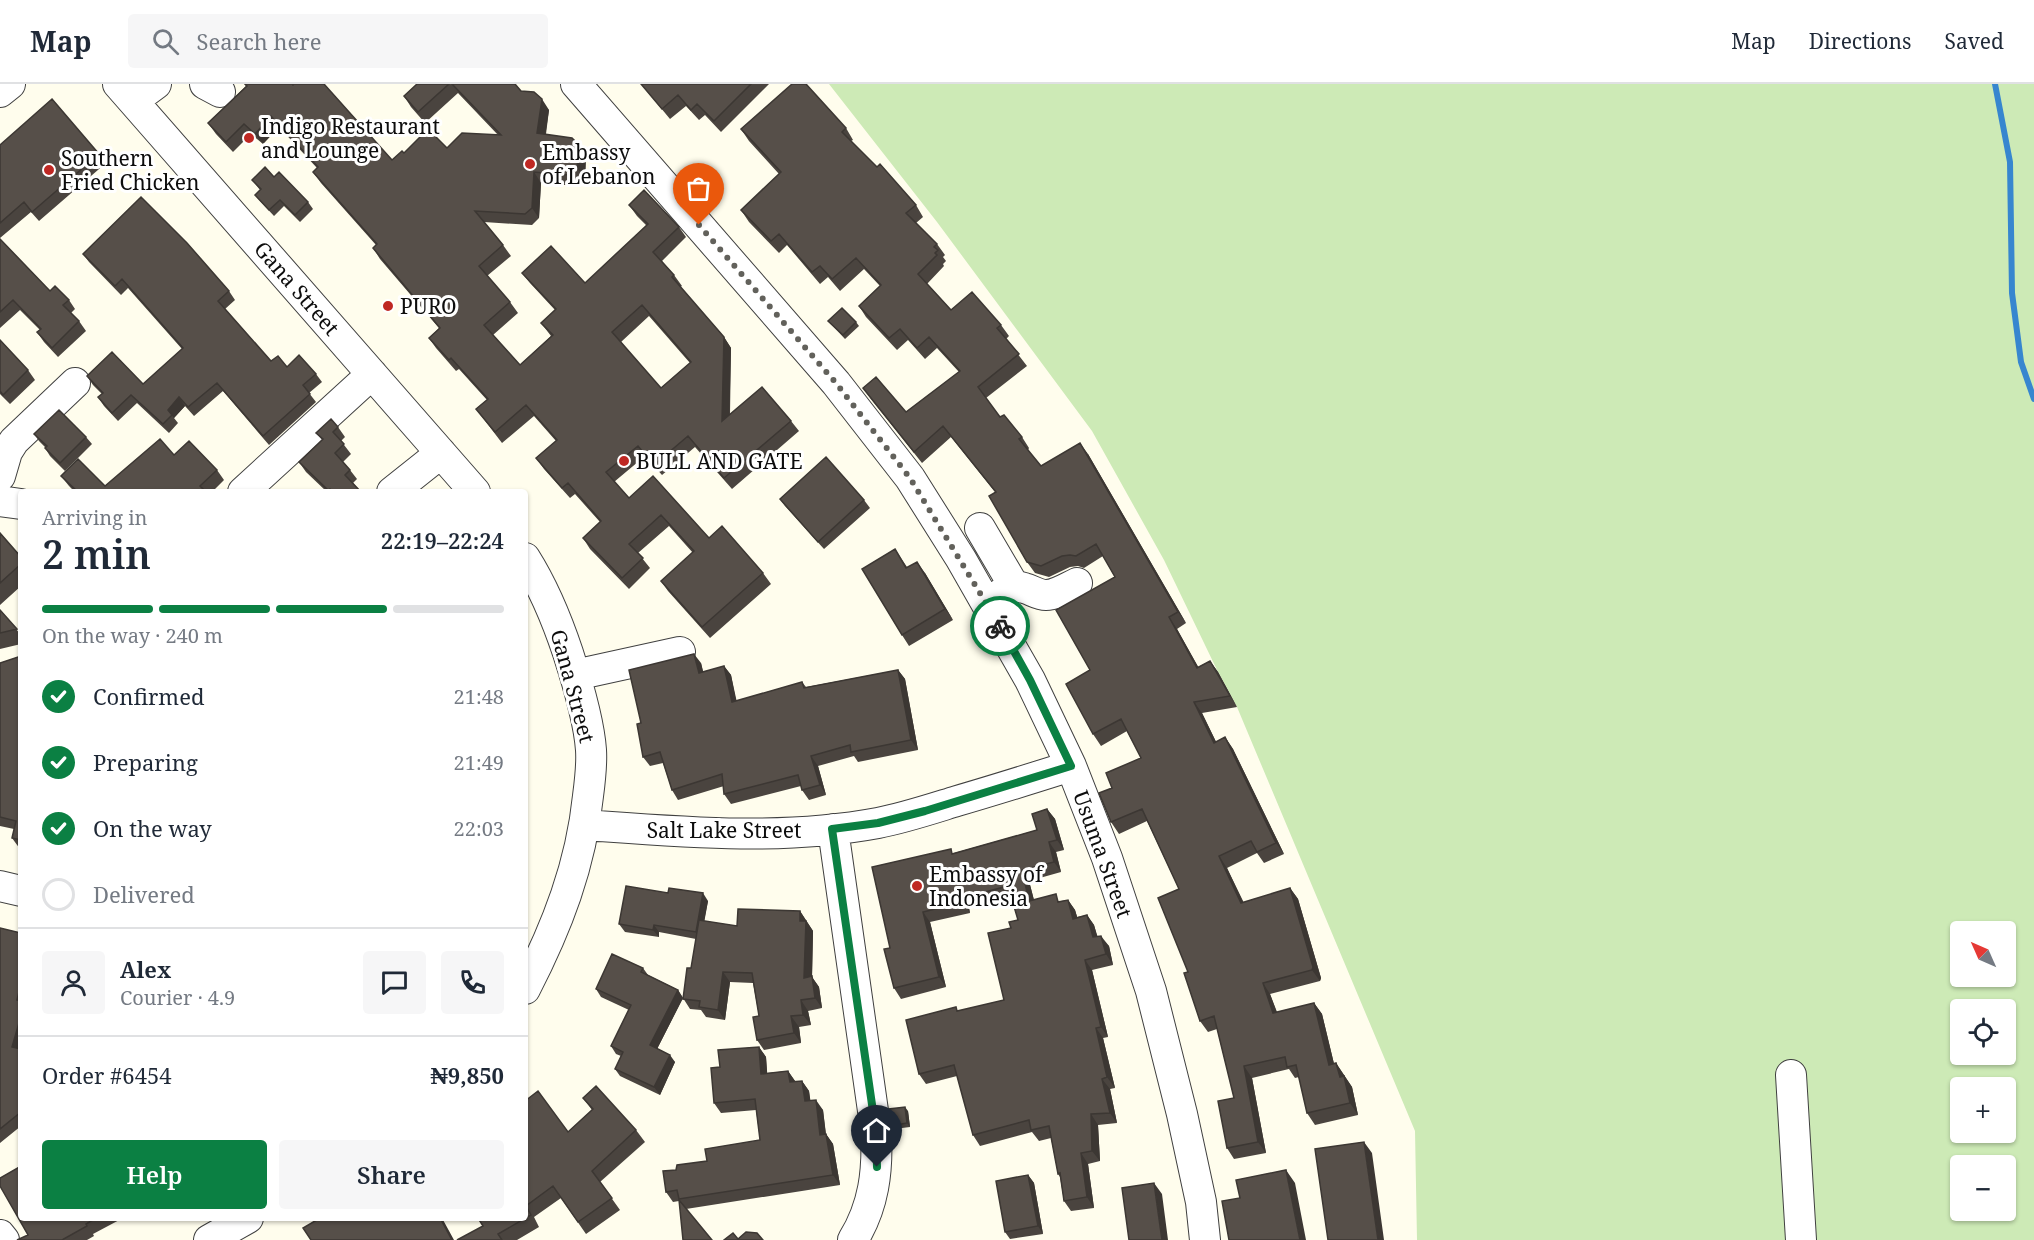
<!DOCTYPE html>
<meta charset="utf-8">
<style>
body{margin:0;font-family:"Noto Serif",serif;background:#f6f6f7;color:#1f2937;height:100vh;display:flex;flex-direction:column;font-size:22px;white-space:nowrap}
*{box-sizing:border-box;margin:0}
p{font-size:20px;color:#747a83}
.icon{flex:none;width:33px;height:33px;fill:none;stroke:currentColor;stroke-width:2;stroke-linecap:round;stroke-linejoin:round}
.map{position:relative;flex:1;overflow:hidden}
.panel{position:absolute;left:18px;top:405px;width:510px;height:732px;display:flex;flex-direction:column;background:#fff;border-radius:6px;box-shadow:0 2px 4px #0004}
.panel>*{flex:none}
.needle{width:39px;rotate:315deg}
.tools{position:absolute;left:1950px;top:837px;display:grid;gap:12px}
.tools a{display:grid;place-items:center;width:66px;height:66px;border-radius:6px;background:#fff;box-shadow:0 2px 4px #0004;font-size:30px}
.pin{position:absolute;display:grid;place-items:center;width:51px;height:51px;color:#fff;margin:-62px -26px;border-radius:50% 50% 50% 0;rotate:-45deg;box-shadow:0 0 6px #0007}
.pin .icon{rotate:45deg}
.courier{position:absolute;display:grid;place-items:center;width:60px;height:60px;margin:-30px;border:4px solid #0b8043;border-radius:50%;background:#fff;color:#222;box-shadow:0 2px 8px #0007}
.head em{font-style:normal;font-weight:600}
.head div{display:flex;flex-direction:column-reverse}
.head{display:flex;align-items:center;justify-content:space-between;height:102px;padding:0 24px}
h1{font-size:39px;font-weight:600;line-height:45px}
.bar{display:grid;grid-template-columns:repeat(4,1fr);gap:9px 6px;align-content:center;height:72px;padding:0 24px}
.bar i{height:8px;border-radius:4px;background:#e0e1e3}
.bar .current{background:#0b8043}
.bar p{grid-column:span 4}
.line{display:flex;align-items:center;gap:15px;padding:0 24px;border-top:2px solid #e0e1e3}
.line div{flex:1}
.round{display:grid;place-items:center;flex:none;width:63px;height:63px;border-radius:6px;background:#f6f6f7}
ol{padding:0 24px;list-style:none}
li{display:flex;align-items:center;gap:18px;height:66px}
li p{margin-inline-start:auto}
li .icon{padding:6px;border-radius:50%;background:#0b8043;color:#fff;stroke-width:4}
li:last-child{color:#747a83}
li i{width:33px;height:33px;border:3px solid #e0e1e3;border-radius:50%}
.primary-button{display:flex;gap:12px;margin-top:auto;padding:12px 24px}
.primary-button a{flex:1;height:69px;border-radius:6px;background:#0b8043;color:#fff;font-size:24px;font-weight:600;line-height:69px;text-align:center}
.primary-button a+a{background:#f6f6f7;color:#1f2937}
header{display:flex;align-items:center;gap:36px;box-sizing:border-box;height:84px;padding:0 30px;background:#fff;border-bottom:2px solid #e0e1e3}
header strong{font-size:28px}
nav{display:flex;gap:33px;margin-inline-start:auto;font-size:21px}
.search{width:420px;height:54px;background:#f6f6f7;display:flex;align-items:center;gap:15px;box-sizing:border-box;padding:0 21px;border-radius:6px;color:#747a83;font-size:22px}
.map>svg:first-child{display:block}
.green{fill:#cdeab6;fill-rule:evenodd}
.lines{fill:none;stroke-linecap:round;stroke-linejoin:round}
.stream{stroke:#3786cf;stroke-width:6}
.minor-casing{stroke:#404040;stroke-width:32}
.minor{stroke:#fff;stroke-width:30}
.wall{fill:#4a443f;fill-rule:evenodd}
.shaded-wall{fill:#3c3733}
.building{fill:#564f49;stroke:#3c3733;stroke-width:1.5;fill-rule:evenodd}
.done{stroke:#62615b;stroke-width:6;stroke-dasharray:0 10.8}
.route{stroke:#0b8043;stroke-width:8}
.poi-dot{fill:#bf2823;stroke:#fff;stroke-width:2}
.labels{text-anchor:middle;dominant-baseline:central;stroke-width:6;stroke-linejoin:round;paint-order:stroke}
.poi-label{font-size:21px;fill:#0d0d0d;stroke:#fff;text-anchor:start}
.street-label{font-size:21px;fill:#0d0d0d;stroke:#fff}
</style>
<header>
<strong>Map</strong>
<div class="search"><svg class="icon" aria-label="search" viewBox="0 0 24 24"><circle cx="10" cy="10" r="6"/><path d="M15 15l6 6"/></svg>Search here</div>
<nav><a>Map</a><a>Directions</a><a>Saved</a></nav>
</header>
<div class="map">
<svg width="2034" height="1156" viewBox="0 0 2034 1156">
<rect width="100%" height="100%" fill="#fffded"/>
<path class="green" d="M829 0H2034V1156H1417L1415 1047 1237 623 1218 588 1164 476 1092 347 937 138ZM1960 848H2006V892H1960ZM1960 926H2006V970H1960ZM1960 1004H2006V1048H1960ZM1960 1082H2006V1126H1960Z"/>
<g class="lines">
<path class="stream" d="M1995 0 2010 78 2012 209 2021 278 2034 315"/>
<defs>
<path id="minor" d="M118 0 475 408
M205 0 220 8
M576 0 836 299 910 394 961 475 1030 596 1071 682 1107 774 1151 907 1182 1030 1201 1118 1205 1156
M0 8 10 0
M133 17 156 0
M0 392 7 368 14 357 75 299
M243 408 372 290
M392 408 441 369
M0 417 21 420
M980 444 1014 502
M525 474C544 504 557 536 568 569 577 597 589 637 591 666 592 681 590 697 588 712 581 781 557 843 525 905
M988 521C998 512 1010 499 1024 504 1032 506 1038 511 1046 511 1056 511 1068 503 1077 499
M575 591 680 568
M585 741C682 748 781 757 878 739 904 734 931 725 957 717 995 706 1033 694 1071 682
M833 745 876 1048C878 1087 874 1122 853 1156
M0 802 21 807
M1791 991 1801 1156
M0 1151 4 1156
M209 1156 248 1134"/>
</defs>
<use href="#minor" class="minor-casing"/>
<use href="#minor" class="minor"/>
</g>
<path class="wall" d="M244 0 392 76 404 69 447 64 498 51 458 9 425 39 411 23 404 12 417 0H515L521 7 549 26 546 50 586 72 585 95 577 102 541 99 539 134 532 141 484 138 503 161 511 172 487 192 510 218 518 229 493 251 520 281 551 252 541 239 555 226 530 199 522 189 585 199 647 142 637 132 629 121 679 143 686 153 662 177 674 191 682 202 680 203 724 253 731 264 730 330 791 337 799 347 732 405 695 363 662 391 645 372 614 398 629 414 709 454 763 489 771 500 710 554 668 507 661 497 693 469 669 442 638 469 650 484 629 505 590 465 583 454 600 438 575 410 570 414 544 385 536 374 556 357 534 332 502 359 476 325 487 316 459 285 456 287 436 264 429 254 439 244 380 175 373 164 376 161 321 99 313 88 317 84 279 43 263 60 251 50 233 68 216 50 208 39 246 2ZM649 232 690 279 661 304 621 258Z
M641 0H769L721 48 705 31 699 36 686 22 670 35Z
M846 44 853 56 851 57 916 121 923 133 916 139 937 160 945 171 943 173 946 177 943 180 944 182 927 200 951 226 1001 241 1009 252 1006 255 1027 282 986 314 1000 333 1022 353 1029 364 1028 366 1041 382 1088 370 1186 539 1177 545 1198 583 1210 577 1218 588 1237 623 1202 629 1216 658 1225 653 1233 665 1284 770 1264 779 1257 769 1227 784 1244 819 1290 804 1298 815 1321 894 1320 897 1270 910 1277 928 1314 919 1322 930 1334 980 1336 979 1352 1003 1358 1031 1315 1041 1307 1029 1299 993 1295 994 1289 985 1252 994 1266 1069 1234 1075 1227 1064 1234 1014 1217 945 1208 948 1200 937 1188 888 1179 805 1147 737 1119 750 1111 738 1112 704 1141 674 1127 647 1101 662 1093 650 1090 586 1115 493 1103 472 1084 484 1078 482 1070 483 1049 493 1035 489 1027 478 995 408 951 353 922 379 871 315 863 304 906 328 959 288 937 264 925 275 908 256 897 266 866 233 859 222 880 202 864 185 840 207 828 193 820 200 787 161 779 169 749 138 741 126 779 90 749 57 741 45Z
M0 61 99 70 106 79 39 137 31 128 0 154Z
M274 93 308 118 313 125 300 138 284 122 274 132 260 117 255 111 260 106 252 96Z
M0 155 50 207 69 216 75 225 71 229 79 237 86 247 58 273 44 258 37 248 40 246 20 226 0 244Z
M83 170 229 207 235 216 225 225 271 277 287 283 316 290 322 298 309 309 316 318 269 361 223 307 194 332 185 322 174 334 178 339 169 349 137 319 118 337 104 322 98 313 102 310 93 301 87 292 143 300 182 265 128 204 121 211 89 178Z
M828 237 856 238 859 242 845 255Z
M0 256 28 286 35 296 10 320 0 310Z
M338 343 345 353 341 357 351 370 343 378 350 386 357 395 353 399 361 408H327L306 388 299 378 322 356 316 349Z
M34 350 86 353 92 360 65 387 50 372 45 364V363L39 357Z
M174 371 217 386 224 396 212 408H75L69 402 61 392 105 402Z
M780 415 864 416 870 424 824 465 785 422Z
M0 449 21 473V502L0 521Z
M895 465 907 483 925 489 953 536 909 562 902 551Z
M0 526 21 551V560L0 565Z
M21 572V765H20L12 754 14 745 0 742V579Z
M701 579 703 588 724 582 731 591 736 617 802 598 806 603 898 586 905 595 918 666 858 678 854 672 818 682 826 711 809 716 802 706 801 702 731 720 724 710V702L678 716 672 706 663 679 650 682 643 673 641 639Z
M1047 725 1055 735 1064 766 1056 768 1061 788 1029 797 1034 816 1061 817 1068 816 1075 826 1077 833 1087 831 1094 841 1097 852 1109 862 1113 881 1092 886 1108 953 1103 954 1115 1004 1110 1005 1117 1039 1098 1041 1100 1077 1088 1080 1094 1124 1071 1127 1064 1117 1060 1093 1058 1090 1051 1054 1039 1057 1032 1048 980 1062 973 1051 957 992 926 1000 919 990 958 927 1004 916 1011 844 1018 836 1011 813 969 824 970 829 930 838 946 903 901 915 894 904 890 864 954 769 1037 746Z
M668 809 708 817 704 837 737 842 800 827 813 847 812 893 819 903 822 924 808 927 811 941 799 943 801 959 764 966 757 956 759 932 753 899 730 898 725 936 706 933 701 926 690 925 683 914 657 965 675 978 660 1011 620 992 615 985 621 972 616 970 611 962 629 926 601 913 596 905 643 884 648 891 678 906 683 914 691 884 696 855 659 848V853L625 848 619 840Z
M0 844 21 849V1042L0 1059Z
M759 963 766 973 767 989 788 987 795 997H802L809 1007 810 1016 823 1026 826 1050 833 1060 840 1101 686 1125 679 1117 673 1118 666 1108 676 1086 707 1077 760 1056 756 1026 721 1029 714 1019 720 983Z
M583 1014 636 1046 645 1058 600 1098 620 1126 586 1150 561 1114 534 1133 539 1143 517 1156H457L525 1134V1017L568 1048 592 1026Z
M908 1027 910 1043 894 1045 891 1042Z
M1028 1091 1034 1099 1043 1150 1010 1155 1005 1148Z
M21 1134H123L93 1150 94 1152 87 1156H17L28 1151Z"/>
<path class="shaded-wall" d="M542 15 549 26 544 60 537 49Z
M271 32 279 43 263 60 255 50Z
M579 61 586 72 585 95 577 84Z
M534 88 541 99 539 134 532 124Z
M724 253 731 264 729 348 722 337Z
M179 313 185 322 174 334 168 326Z
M1080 359 1088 370 1186 539 1178 528Z
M917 478 925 489 953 536 945 525Z
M1169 533 1177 545 1205 595 1197 584Z
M694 570 701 579 706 599 699 589Z
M1210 577 1218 588 1237 623 1230 612Z
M724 582 731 591 739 628 732 618Z
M898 586 905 595 918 666 911 656Z
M1194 618 1202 629 1222 670 1214 659Z
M1225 653 1233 665 1284 770 1276 759Z
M811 672 818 682 826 711 820 701Z
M1047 725 1055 735 1064 766 1057 756Z
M1049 758 1056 768 1061 788 1054 778Z
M1219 772 1227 784 1249 831 1241 819Z
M1022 786 1029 797 1037 828 1029 817Z
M1290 804 1298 815 1321 894 1320 897 1312 886Z
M703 809 708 817 701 856 696 848Z
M962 814 969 824 970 829 963 818Z
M1068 816 1075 826 1081 845 1073 835Z
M800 827 813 847 812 893 819 903 822 924 815 914 804 894 800 837Z
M923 828 930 838 946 903 939 893Z
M1087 831 1094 841 1101 864 1093 853Z
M654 841 659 848V853L653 846Z
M1101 852 1109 862 1113 881 1106 870Z
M1085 876 1092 886 1108 953 1101 943Z
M723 888 730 898 725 936 718 926Z
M1263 899 1270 910 1281 940 1273 929Z
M21 900V922L17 916Z
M678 906 683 914 655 969 650 961Z
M801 916 808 927 811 941 803 931Z
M1314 919 1322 930 1337 992 1329 981Z
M21 932V968L12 963Z
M791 932 799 943 801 959 794 949Z
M1096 944 1103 954 1115 1004 1107 993Z
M759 963 766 973 768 1000 761 990Z
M670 971 675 978 660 1011 654 1003Z
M1336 979 1352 1003 1358 1031 1350 1019 1340 993Z
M1244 982 1252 994 1266 1069 1258 1058Z
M788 987 795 997 797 1008 790 998Z
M1102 995 1110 1005 1117 1039 1110 1029Z
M802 997 809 1007 812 1027 805 1017Z
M816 1016 823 1026 827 1061 820 1051Z
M905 1023 908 1027 910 1043 907 1039Z
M1091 1030 1098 1041 1100 1077 1092 1067Z
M826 1050 833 1060 840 1101 833 1091Z
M1364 1058 1372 1069 1384 1156H1378Z
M1081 1069 1088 1080 1094 1124 1087 1113Z
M1286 1086 1295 1099 1306 1156H1300Z
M1028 1091 1034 1099 1043 1150 1038 1142Z
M1154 1099 1162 1110 1168 1156H1162Z
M440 1134H442L454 1156H452Z"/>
<path class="building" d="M245 0H292L293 1 294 0H324L392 76 402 67 404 69 428 45 447 64 462 49 501 51 452 0H515L521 7 534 8 542 15 537 49 572 54 579 61 577 84 570 91 534 88 532 124 525 130 475 127 503 161 479 182 510 218 484 241 520 281 553 251 541 239 556 225 522 189 551 162 585 199 648 140 629 121 644 106 679 143 653 168 674 191 672 193 724 253 722 337 762 303 791 337 724 394 688 352 654 381 638 362 606 388 629 414 653 392 709 454 722 442 763 489 702 543 661 497 694 467 661 431 629 460 643 474 622 494 583 454 601 437 568 399 562 404 536 374 557 356 526 321 495 348 476 325 488 315 451 274 449 276 429 254 440 244 373 164 377 160 313 88 318 83 271 32 255 50 244 40 226 58 208 39 247 2ZM642 221 691 278 661 304 612 248Z
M417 0H449L418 28 404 12Z
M641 0H751L714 37 697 20 691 26 678 11 662 25Z
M792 0H806L846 44 842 48 877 83 880 80 916 121 906 129 937 160 934 163 938 166 935 169 937 171 918 190 951 226 972 208 1001 241 997 244 1019 270 978 303 1000 333 1004 331 1022 353 1019 355 1041 382 1080 359 1178 528 1169 533 1197 584 1210 577 1230 612 1194 618 1214 659 1225 653 1276 759 1257 768 1251 757 1219 772 1241 819 1290 804 1313 883 1312 886 1263 899 1273 929 1314 919 1329 981 1336 979 1340 993 1344 992 1350 1019 1307 1029 1296 981 1287 983 1285 973 1244 982 1258 1058 1227 1064 1218 1017 1234 1014 1214 932 1200 937 1184 889 1188 888 1158 814 1179 805 1142 725 1111 738 1099 709 1112 704 1106 689 1141 674 1121 635 1093 650 1066 600 1090 586 1056 526 1115 493 1096 460 1076 472 1070 471 1062 472 1041 482 1027 478 989 412 996 408 943 342 914 368 863 304 876 293 906 328 960 287 929 253 917 264 900 245 889 254 859 222 881 201 856 174 832 195 820 182 812 188 779 150 771 157 741 126 781 88 741 45Z
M52 15 99 70 32 128 24 118 0 139V61Z
M265 83 274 93 279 88 308 118 295 131 280 116 269 126 255 111 261 105 252 96Z
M141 113 187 159 229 207 218 217 271 277 278 272 287 283 299 271 316 290 303 301 310 310 263 352 217 299 188 323 179 313 168 326 172 331 163 340 131 311 112 329 98 313 103 309 87 292 112 268 143 300 183 264 122 195 115 202 83 170Z
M0 155 50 207 55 202 69 216 63 221 79 237 52 264 37 248 41 245 13 216 0 228Z
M842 224 856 238 843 251 828 237Z
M0 256 28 286 3 311 0 307Z
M59 326 86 353 60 379 45 364 47 362 34 350Z
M331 335 338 343 333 348 344 360 335 369 350 386 345 391 361 408H332L330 405 328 406 299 378 323 355 316 349Z
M160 355 174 371 189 357 217 386 200 402 206 408H78L61 392 78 375 105 402Z
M826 373 864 416 818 458 780 415Z
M0 449 21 473V480L0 499Z
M895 465 906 484 917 478 945 525 902 551 862 485Z
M0 526 17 545 0 549Z
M694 570 699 589 724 582 732 618 802 598 804 604 898 586 911 656 851 668 850 661 811 672 820 701 802 706 798 691 724 710 722 690 672 706 660 668 643 673 637 640 641 639 629 586Z
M21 572V756L12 754 16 737 0 733V579Z
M1047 725 1057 756 1049 758 1054 778 1022 786 1029 817 1056 810 1058 818 1068 816 1073 835 1087 831 1093 853 1101 852 1106 870 1085 876 1101 943 1096 944 1107 993 1102 995 1110 1029 1091 1030 1092 1067 1081 1069 1087 1113 1064 1117 1060 1089 1058 1090 1049 1042 1031 1046 1029 1036 973 1051 954 981 919 990 906 936 956 923 957 927 1004 916 988 849 1011 844 1009 838 1018 836 1008 802 962 814 963 818 923 828 939 893 894 904 884 865 890 864 872 783 951 765 952 770 1037 746 1032 730Z
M626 802 668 809 669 804 703 809 696 848 654 841 653 846 619 840Z
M738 825 800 827V837H806L804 894 812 892 815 914 801 916 803 931 791 932 794 949 757 956 753 933 759 932 752 889 723 888 718 926 699 923 700 917 683 915 687 884H691L699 836 737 842Z
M0 844 21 849V900L17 916 21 917V932L12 963 21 965V1028L0 1045Z
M612 870 643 884 641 888 678 906 650 961 670 971 654 1003 615 985 623 968 611 962 631 921 596 905Z
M759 963 761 990 788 987 790 998 802 997 805 1017 816 1016 820 1051 826 1050 833 1091 679 1115 677 1106 666 1108 663 1087 676 1086 677 1081 707 1077 705 1065 760 1056 755 1015 714 1019 711 984 720 983 718 966Z
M596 1002 636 1046 592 1087 612 1114 578 1138 553 1102 526 1122 531 1131 498 1150 502 1156H457L483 1142 478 1134H525V1017L538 1007 568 1048 593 1025 583 1014Z
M905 1023 907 1039 891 1042 889 1025Z
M1364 1058 1378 1156H1328L1315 1065Z
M21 1082V1134H96L86 1140 87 1142 62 1156H17L28 1151 0 1102V1094Z
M1286 1086 1300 1156H1229L1222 1117 1240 1114 1236 1096Z
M1028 1091 1038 1142 1005 1148 996 1097Z
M1154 1099 1162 1156H1129L1122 1104Z
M679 1116 712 1156H683Z
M320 1134H440L452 1156H311L303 1144Z
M746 1148 757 1149 763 1156H724L733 1149 738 1155Z"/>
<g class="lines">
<path class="done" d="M699 141 836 299 910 394 1000 542"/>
<path class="route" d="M877 1083 876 1048 832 745 878 739 925 727 1071 682 1030 596 1000 542"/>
</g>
<g class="poi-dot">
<circle cx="249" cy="54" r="6"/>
<circle cx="530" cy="80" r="6"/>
<circle cx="49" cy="86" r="6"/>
<circle cx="388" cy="222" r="6"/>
<circle cx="624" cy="377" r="6"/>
<circle cx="917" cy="802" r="6"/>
</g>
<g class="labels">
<g class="poi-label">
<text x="261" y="42">Indigo Restaurant<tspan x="261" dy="24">and Lounge</tspan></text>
<text x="542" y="68">Embassy<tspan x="542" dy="24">of Lebanon</tspan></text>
<text x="61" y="74">Southern<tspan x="61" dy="24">Fried Chicken</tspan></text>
<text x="400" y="222">PURO</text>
<text x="636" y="377">BULL AND GATE</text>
<text x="929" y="790">Embassy of<tspan x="929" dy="24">Indonesia</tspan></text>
</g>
<g class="street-label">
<text transform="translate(297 204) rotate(49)">Gana Street</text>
<text transform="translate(573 602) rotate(75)">Gana Street</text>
<text x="724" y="746">Salt Lake Street</text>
<text transform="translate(1103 770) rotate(70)">Usuma Street</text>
</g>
</g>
</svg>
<div class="tools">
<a><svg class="needle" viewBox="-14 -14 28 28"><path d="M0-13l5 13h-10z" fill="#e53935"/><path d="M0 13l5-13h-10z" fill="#747a83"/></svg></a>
<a><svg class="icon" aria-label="locate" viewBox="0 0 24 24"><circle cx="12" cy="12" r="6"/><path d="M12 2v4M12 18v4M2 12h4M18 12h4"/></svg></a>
<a>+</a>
<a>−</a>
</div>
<div class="pin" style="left:699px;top:141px;background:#ea580c"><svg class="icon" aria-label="bag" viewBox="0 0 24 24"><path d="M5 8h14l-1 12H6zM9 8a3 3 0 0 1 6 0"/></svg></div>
<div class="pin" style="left:877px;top:1083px;background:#1f2937"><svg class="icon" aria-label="home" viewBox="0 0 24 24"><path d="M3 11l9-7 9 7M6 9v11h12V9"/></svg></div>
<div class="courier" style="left:1000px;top:542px"><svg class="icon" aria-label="bike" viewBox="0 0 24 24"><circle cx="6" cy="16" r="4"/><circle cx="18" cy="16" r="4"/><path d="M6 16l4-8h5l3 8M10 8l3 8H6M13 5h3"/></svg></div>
<section class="panel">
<div class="head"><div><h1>2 min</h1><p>Arriving in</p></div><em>22:19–22:24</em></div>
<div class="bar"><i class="current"></i><i class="current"></i><i class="current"></i><i></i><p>On the way · 240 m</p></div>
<ol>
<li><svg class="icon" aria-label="check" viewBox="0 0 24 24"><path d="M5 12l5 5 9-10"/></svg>Confirmed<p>21:48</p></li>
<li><svg class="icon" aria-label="check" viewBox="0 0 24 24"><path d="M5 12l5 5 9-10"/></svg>Preparing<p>21:49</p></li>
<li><svg class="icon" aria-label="check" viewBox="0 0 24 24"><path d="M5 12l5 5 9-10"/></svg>On the way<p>22:03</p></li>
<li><i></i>Delivered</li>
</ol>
<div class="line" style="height:108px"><a class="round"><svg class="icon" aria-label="person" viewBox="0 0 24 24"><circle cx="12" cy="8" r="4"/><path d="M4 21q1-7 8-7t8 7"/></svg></a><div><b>Alex</b><p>Courier · 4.9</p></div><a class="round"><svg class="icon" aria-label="chat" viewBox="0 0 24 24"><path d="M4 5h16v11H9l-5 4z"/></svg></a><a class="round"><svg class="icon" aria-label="phone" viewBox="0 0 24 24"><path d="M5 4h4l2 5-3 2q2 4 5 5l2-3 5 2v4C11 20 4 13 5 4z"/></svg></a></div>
<div class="line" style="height:78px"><div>Order #6454</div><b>₦9,850</b></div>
<div class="primary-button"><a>Help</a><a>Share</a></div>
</section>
</div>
